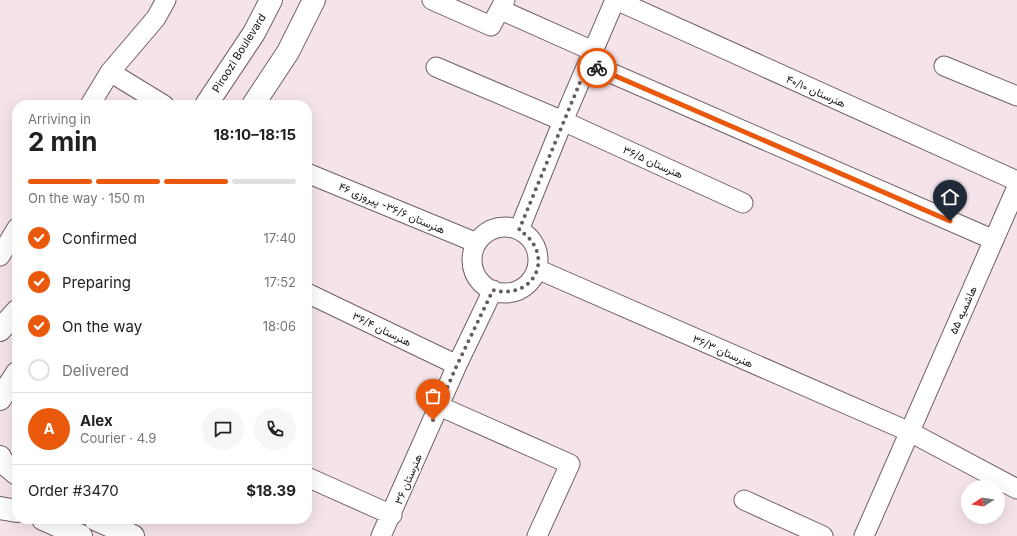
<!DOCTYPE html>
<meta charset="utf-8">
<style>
body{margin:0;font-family:Inter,Vazirmatn,sans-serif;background:#f6f6f6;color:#222;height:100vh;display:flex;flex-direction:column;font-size:15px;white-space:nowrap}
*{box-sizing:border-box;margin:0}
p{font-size:13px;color:#767676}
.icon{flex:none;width:22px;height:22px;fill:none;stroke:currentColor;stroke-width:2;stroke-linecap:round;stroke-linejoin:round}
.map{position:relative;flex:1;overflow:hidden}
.sheet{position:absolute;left:12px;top:100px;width:300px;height:424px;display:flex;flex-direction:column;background:#fff;border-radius:16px;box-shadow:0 4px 16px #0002}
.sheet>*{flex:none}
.needle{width:26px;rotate:258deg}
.tools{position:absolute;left:961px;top:480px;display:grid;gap:8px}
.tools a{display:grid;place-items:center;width:44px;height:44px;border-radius:50%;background:#fff;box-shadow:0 4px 16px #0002;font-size:20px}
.pin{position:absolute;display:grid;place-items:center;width:34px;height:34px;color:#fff;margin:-41px -17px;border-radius:50% 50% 50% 0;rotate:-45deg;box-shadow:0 0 4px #0007}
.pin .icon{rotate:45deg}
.courier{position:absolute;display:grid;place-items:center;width:40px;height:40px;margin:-20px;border:3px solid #ea580c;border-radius:50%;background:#fff;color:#222;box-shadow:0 1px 5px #0007}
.headline em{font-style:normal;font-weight:700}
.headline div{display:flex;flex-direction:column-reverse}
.headline{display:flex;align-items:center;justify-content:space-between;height:68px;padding:0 16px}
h1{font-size:26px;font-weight:700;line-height:30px}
.bar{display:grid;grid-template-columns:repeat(4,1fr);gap:6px 4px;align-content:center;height:48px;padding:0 16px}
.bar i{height:5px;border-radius:3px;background:#e0e0e0}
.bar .current{background:#ea580c}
.bar p{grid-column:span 4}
.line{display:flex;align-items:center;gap:10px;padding:0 16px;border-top:1px solid #e0e0e0}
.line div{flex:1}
.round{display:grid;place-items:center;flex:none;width:42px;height:42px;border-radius:21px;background:#f6f6f6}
ol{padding:0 16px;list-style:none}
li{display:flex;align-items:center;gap:12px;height:44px}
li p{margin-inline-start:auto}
li .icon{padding:4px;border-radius:50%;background:#ea580c;color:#fff;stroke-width:4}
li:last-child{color:#767676}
li i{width:22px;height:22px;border:2px solid #e0e0e0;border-radius:50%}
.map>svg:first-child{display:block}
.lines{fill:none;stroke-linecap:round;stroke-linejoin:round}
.minor-casing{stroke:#706066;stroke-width:21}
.secondary-casing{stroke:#706066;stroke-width:24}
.primary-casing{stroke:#706066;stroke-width:24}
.minor{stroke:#fff;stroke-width:19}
.secondary{stroke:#fff;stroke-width:22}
.primary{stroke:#fff;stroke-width:22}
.done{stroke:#675c60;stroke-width:4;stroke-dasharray:0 7.2}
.route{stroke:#ea580c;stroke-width:5}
.labels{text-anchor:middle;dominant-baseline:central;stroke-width:3.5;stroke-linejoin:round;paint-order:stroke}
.street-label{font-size:11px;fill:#1a1416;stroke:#fff}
</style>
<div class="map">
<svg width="1017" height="536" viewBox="0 0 1017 536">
<rect width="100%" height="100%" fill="#f5e3ea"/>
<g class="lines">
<defs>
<path id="minor" d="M432 0 491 26 505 0
M616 0 1017 181
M501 10 593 51
M588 63 994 240
M944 66 1017 96
M436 67 563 121 743 203
M110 72 164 105
M90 105 110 72 156 18 166 0
M307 173 477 243
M472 260a33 33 0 1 1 66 0a33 33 0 1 1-66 0Z
M519 230 563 121 615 0
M0 256 17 228
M537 269 910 432 1017 489
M307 293 457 365
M439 406 570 464 537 536
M307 477 392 515
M744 500 823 536
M381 536 457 365 493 290
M864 536 1017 187"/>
<path id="secondary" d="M0 460 17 474
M0 508 17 511
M43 519 81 536
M95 519 133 536"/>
<path id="primary" d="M206 105 254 33 271 0
M253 105 288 52 314 0
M0 330 17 311
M0 399 17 373
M0 457V464"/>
</defs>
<use href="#minor" class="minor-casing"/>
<use href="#secondary" class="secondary-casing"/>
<use href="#primary" class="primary-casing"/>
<use href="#minor" class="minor"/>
<use href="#secondary" class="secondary"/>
<use href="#primary" class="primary"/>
</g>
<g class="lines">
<path class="done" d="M433 420 457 365 493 290C536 301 556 253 519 230L588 63 597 68"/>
<path class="route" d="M597 68 950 221"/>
</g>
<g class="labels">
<g class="street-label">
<text transform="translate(239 53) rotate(-58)">Piroozi Boulevard</text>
<text transform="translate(816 91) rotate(24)">هنرستان ۴۰/۱۰</text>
<text transform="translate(653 162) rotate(24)">هنرستان ۳۶/۵</text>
<text transform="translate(392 208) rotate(23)">هنرستان ۳۶/۶- پیروزی ۴۶</text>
<text transform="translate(963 310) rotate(-66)">هاشمیه ۵۵</text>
<text transform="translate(382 329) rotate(26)">هنرستان ۳۶/۴</text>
<text transform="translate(723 351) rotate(24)">هنرستان ۳۶/۳</text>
<text transform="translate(408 479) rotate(-67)">هنرستان ۳۶</text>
</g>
</g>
</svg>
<div class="tools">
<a><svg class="needle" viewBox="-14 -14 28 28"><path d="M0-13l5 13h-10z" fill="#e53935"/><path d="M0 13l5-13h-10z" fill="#767676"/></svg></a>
</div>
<div class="pin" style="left:433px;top:420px;background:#ea580c"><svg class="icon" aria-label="bag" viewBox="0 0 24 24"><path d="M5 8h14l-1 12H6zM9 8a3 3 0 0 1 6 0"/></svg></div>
<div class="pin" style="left:950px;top:221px;background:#1f2937"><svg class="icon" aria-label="home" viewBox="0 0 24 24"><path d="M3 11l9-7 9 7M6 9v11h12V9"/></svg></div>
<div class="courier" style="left:597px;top:68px"><svg class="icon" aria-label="bike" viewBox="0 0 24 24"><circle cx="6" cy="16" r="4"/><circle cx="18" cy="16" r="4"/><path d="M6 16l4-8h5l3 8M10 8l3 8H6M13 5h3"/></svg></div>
<section class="sheet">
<div class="headline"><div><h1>2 min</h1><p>Arriving in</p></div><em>18:10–18:15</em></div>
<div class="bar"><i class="current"></i><i class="current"></i><i class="current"></i><i></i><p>On the way · 150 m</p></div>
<ol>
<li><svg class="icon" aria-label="check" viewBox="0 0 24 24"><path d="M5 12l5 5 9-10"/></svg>Confirmed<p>17:40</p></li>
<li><svg class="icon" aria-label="check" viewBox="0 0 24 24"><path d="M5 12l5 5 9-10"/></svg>Preparing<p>17:52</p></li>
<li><svg class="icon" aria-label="check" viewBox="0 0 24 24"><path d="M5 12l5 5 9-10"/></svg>On the way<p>18:06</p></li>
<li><i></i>Delivered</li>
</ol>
<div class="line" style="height:72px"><b class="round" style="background:#ea580c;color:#fff">A</b><div><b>Alex</b><p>Courier · 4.9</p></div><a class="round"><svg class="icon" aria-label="chat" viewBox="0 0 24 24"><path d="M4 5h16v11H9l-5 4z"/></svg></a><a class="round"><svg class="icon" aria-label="phone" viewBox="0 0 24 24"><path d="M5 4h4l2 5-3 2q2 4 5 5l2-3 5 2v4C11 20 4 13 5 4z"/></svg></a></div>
<div class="line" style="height:52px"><div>Order #3470</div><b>$18.39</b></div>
</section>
</div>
